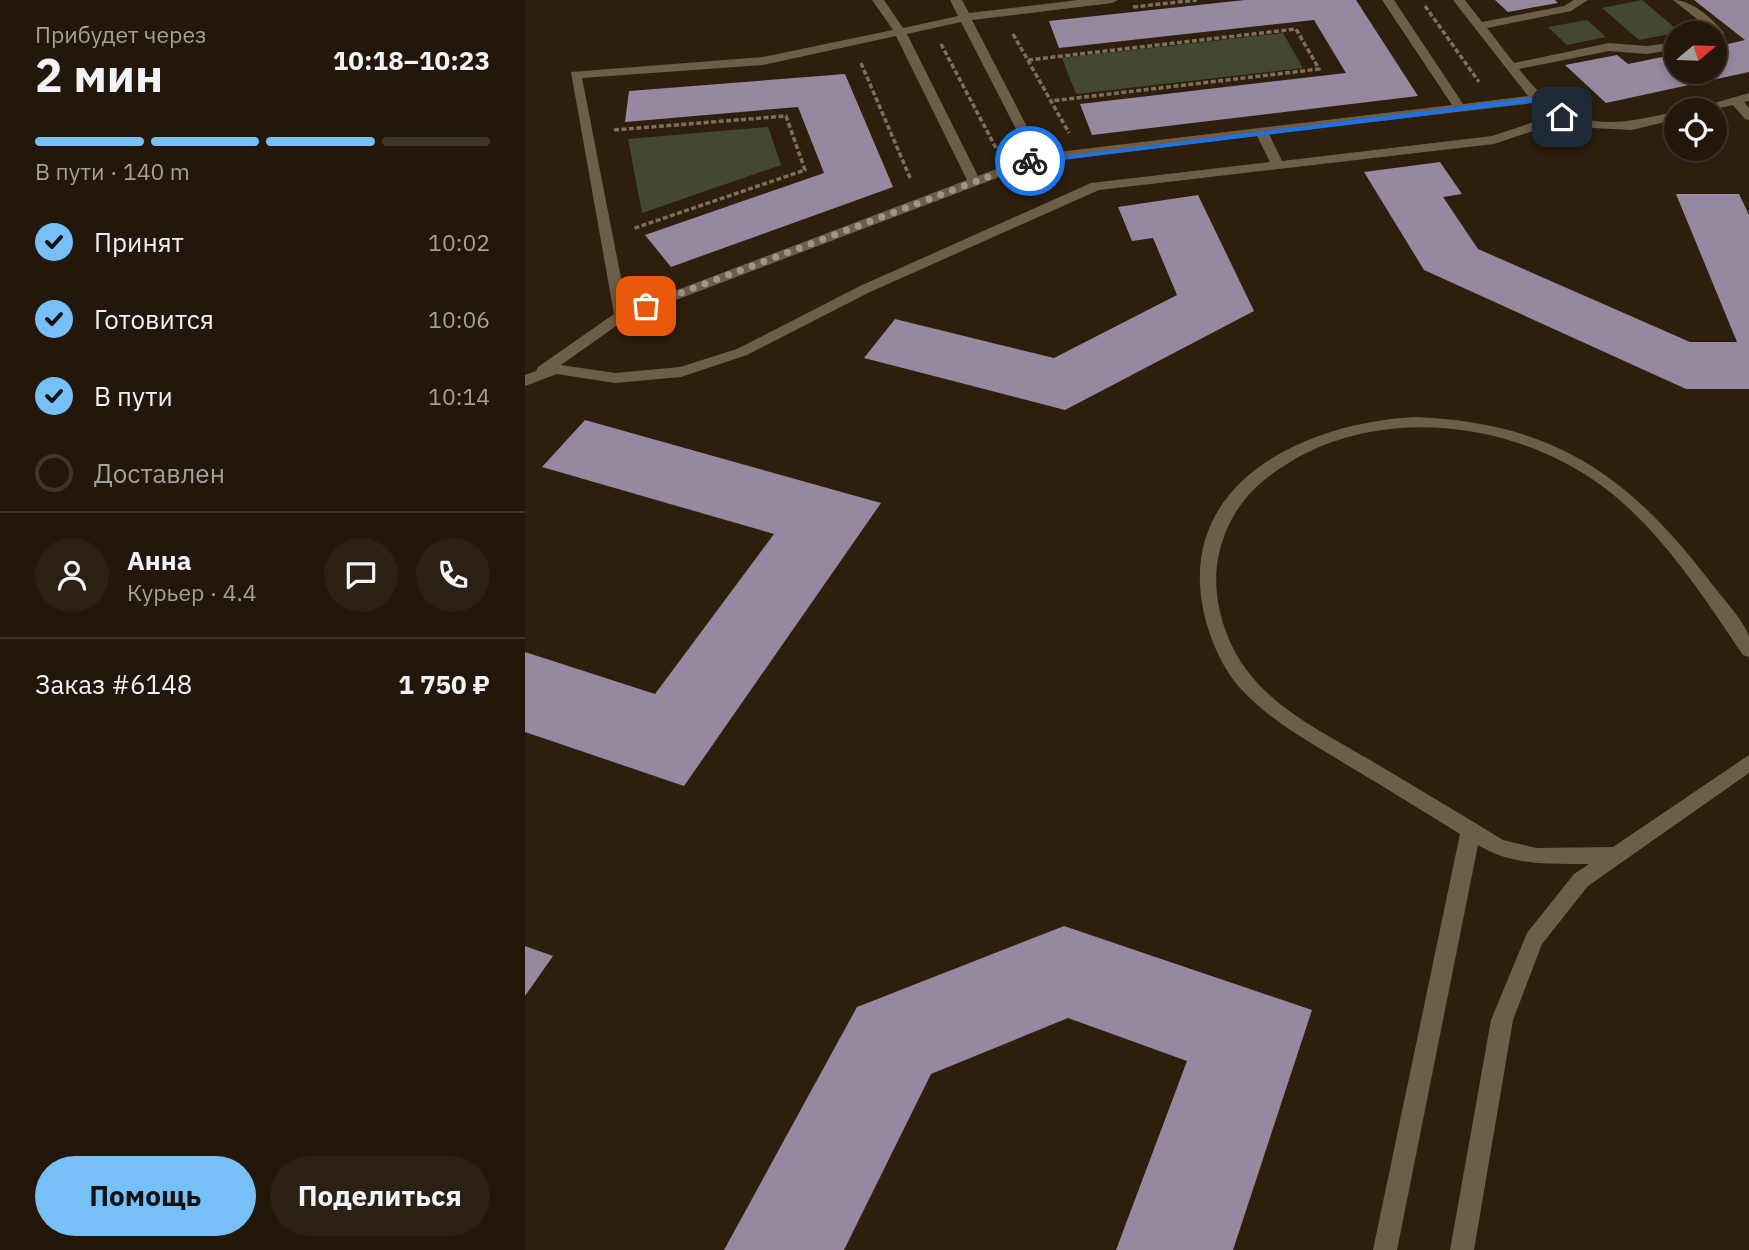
<!DOCTYPE html>
<html lang="ru">
<meta charset="utf-8">
<style>
body{margin:0;font-family:"IBM Plex Sans",sans-serif;background:#2a2013;color:#f1f3f6;height:100vh;display:flex;flex-direction:column;font-size:26px;white-space:nowrap}
*{box-sizing:border-box;margin:0}
p{font-size:23px;color:#a29f9c}
.icon{flex:none;width:38px;height:38px;fill:none;stroke:currentColor;stroke-width:2;stroke-linecap:round;stroke-linejoin:round}
.map{position:relative;flex:1;overflow:hidden}
.sheet{display:flex;flex-direction:column;background:#22170a;width:525px}
.sheet>*{flex:none}
.needle{width:46px;rotate:71deg}
.controls{position:absolute;left:1139px;top:21px;display:grid;gap:14px}
.controls a{display:grid;place-items:center;width:63px;height:63px;border-radius:50%;background:#22170a;box-shadow:0 4px 10px #0003,0 0 0 2px #3f362b;font-size:35px}
.pin{position:absolute;display:grid;place-items:center;width:60px;height:60px;color:#fff;margin:-30px;border-radius:14px;box-shadow:0 4px 10px #0006}
.courier{position:absolute;display:grid;place-items:center;width:70px;height:70px;margin:-35px;border:5px solid #1a73e8;border-radius:50%;background:#fff;color:#222;box-shadow:0 2px 9px #0007}
.head em{font-style:normal;font-weight:700}
.head div{display:flex;flex-direction:column-reverse}
.head{display:flex;align-items:center;justify-content:space-between;height:119px;padding:0 35px}
h1{font-size:46px;font-weight:700;line-height:52px}
.bar{display:grid;grid-template-columns:repeat(4,1fr);gap:10px 7px;align-content:center;height:84px;padding:0 35px}
.bar i{height:9px;border-radius:5px;background:#3f362b}
.bar .selected{background:#76c0f7}
.bar p{grid-column:span 4}
.line{display:flex;align-items:center;gap:18px;padding:0 35px;border-top:2px solid #3f362b}
.line div{flex:1}
.round{display:grid;place-items:center;flex:none;width:74px;height:74px;border-radius:37px;background:#2a2013}
ol{padding:0 35px;list-style:none}
li{display:flex;align-items:center;gap:21px;height:77px}
li p{margin-inline-start:auto}
li .icon{padding:7px;border-radius:50%;background:#76c0f7;color:#111;stroke-width:4}
li:last-child{color:#a29f9c}
li i{width:38px;height:38px;border:4px solid #3f362b;border-radius:50%}
.cta{display:flex;gap:14px;margin-top:auto;padding:14px 35px}
.cta a{flex:1;height:80px;border-radius:42px;background:#76c0f7;color:#111;font-size:28px;font-weight:700;line-height:80px;text-align:center}
.cta a+a{background:#2a2013;color:#f1f3f6}
main{display:flex;flex:1;min-height:0}
.map>svg:first-child{display:block}
.green{fill:#434830}
.building{fill:#9588a0}
.lines{fill:none;stroke-linecap:round;stroke-linejoin:round}
.path{stroke:#7c6f60;stroke-width:3.5;stroke-dasharray:5 2.5;stroke-linecap:butt}
.service{fill:#6e5d49;fill-rule:evenodd}
.minor{fill:#6e5d49;fill-rule:evenodd}
.route{fill:#1a73e8}
.done{stroke:#a09587;stroke-width:7;stroke-dasharray:0 12.6}
</style>
<main>
<section class="sheet">
<div class="head"><div><h1>2 мин</h1><p>Прибудет через</p></div><em>10:18–10:23</em></div>
<div class="bar"><i class="selected"></i><i class="selected"></i><i class="selected"></i><i></i><p>В пути · 140 m</p></div>
<ol>
<li><svg class="icon" aria-label="check" viewBox="0 0 24 24"><path d="M5 12l5 5 9-10"/></svg>Принят<p>10:02</p></li>
<li><svg class="icon" aria-label="check" viewBox="0 0 24 24"><path d="M5 12l5 5 9-10"/></svg>Готовится<p>10:06</p></li>
<li><svg class="icon" aria-label="check" viewBox="0 0 24 24"><path d="M5 12l5 5 9-10"/></svg>В пути<p>10:14</p></li>
<li><i></i>Доставлен</li>
</ol>
<div class="line" style="height:126px"><a class="round"><svg class="icon" aria-label="person" viewBox="0 0 24 24"><circle cx="12" cy="8" r="4"/><path d="M4 21q1-7 8-7t8 7"/></svg></a><div><b>Анна</b><p>Курьер · 4.4</p></div><a class="round"><svg class="icon" aria-label="chat" viewBox="0 0 24 24"><path d="M4 5h16v11H9l-5 4z"/></svg></a><a class="round"><svg class="icon" aria-label="phone" viewBox="0 0 24 24"><path d="M5 4h4l2 5-3 2q2 4 5 5l2-3 5 2v4C11 20 4 13 5 4z"/></svg></a></div>
<div class="line" style="height:91px"><div>Заказ #6148</div><b>1 750 ₽</b></div>
<div class="cta"><a>Помощь</a><a>Поделиться</a></div>
</section>
<div class="map">
<svg width="1224" height="1250" viewBox="0 0 1224 1250">
<rect width="100%" height="100%" fill="#2e1f0d"/>
<path class="green" d="M1117 0 1155 32 1114 40 1077 8Z
M1062 20 1081 37 1042 45 1023 27Z
M758 33 778 68 551 94 537 58Z
M243 127 256 165 117 213 103 139Z"/>
<path class="building" d="M720 0H831L893 96 567 135 555 104 821 73 789 20 534 48 524 21Z
M970 0H1030L1033 3 983 12Z
M1169 0H1224V72L1081 103 1040 65 1092 55 1103 64 1152 54V72H1190V47L1220 40Z
M320 74 368 187 146 267 120 235 299 173 273 107 100 122 104 91Z
M915 162 937 194 918 197 953 249 1165 342H1212L1151 194H1214L1224 215V389H1161L899 270 839 172Z
M673 195 729 311 540 410 339 358 370 319 529 358 652 295 628 238 607 241 593 207Z
M60 420 356 503 159 786 0 732V652L130 694 249 534 17 467Z
M539 926 787 1010 708 1250H591L662 1061 543 1018 406 1074 319 1250H199L332 1007Z
M0 946 28 956 0 996Z"/>
<g class="lines">
<path class="path" d="M900 6 954 82
M608 7 672 0
M488 34 544 133
M416 44 471 148
M503 60 771 29 794 69 526 101
M336 63 386 180
M89 130 261 116 280 170 107 229"/>
<path class="service" d="M347 0H359L378 28 433 16 425 0H437L444 13 553 0H593L587 3 447 20 516 154 927 105 857 0H869L938 104 1003 96 928 0H940L957 22 1039 6 1049 0H1063L1046 11 962 28 989 63 1084 43 1122 46 1152 42V49L1122 54 1084 51 994 69C1042 131 1079 129 1152 111V119L1107 130 1068 128 1038 121 969 144 574 190 345 292 222 355 156 377 90 383 32 374 0 386V375L11 371 13 367 89 314 46 72 238 57 368 30ZM436 22 505 156 453 176 382 34ZM371 36 442 180 102 309 57 78 238 65ZM1009 103 1027 116 967 136 757 161 744 134ZM732 136 745 162 566 183 335 286 212 349 155 367 90 373 36 365 101 319 514 162Z
M1148 0C1167 0 1187 18 1199 33L1194 39 1190 40V33Z
M1224 93V101L1219 102 1224 108V120L1220 119 1208 105 1185 110H1165Z"/>
<path class="minor" d="M892 417C1028 423 1102 474 1183 579 1194 594 1218 619 1224 636 1224 641 1224 651 1224 657L1218 655C1176 593 1130 521 1067 479 979 420 853 407 762 464 725 486 701 516 693 559 686 597 700 643 724 673 754 712 803 735 845 760 889 786 934 813 978 840L1011 848 1088 847 1224 755V773L1063 886 1017 944 988 1020 949 1250H925L966 1020 1002 933 1049 874 1064 864C1025 864 987 866 953 845L872 1250H848L935 834C899 812 863 789 827 768 788 744 746 722 715 688 694 664 680 628 676 596 661 474 792 421 892 417Z"/>
</g>
<path class="route" d="M1011 97 1040 115V118H1035L1009 102 505 164 501 161Z"/>
<g class="lines">
<path class="done" d="M121 306 505 161"/>
</g>
</svg>
<div class="controls">
<a><svg class="needle" viewBox="-14 -14 28 28"><path d="M0-13l5 13h-10z" fill="#e53935"/><path d="M0 13l5-13h-10z" fill="#a29f9c"/></svg></a>
<a><svg class="icon" aria-label="locate" viewBox="0 0 24 24"><circle cx="12" cy="12" r="6"/><path d="M12 2v4M12 18v4M2 12h4M18 12h4"/></svg></a>
</div>
<div class="pin" style="left:121px;top:306px;background:#ea580c"><svg class="icon" aria-label="bag" viewBox="0 0 24 24"><path d="M5 8h14l-1 12H6zM9 8a3 3 0 0 1 6 0"/></svg></div>
<div class="pin" style="left:1037px;top:117px;background:#1f2937"><svg class="icon" aria-label="home" viewBox="0 0 24 24"><path d="M3 11l9-7 9 7M6 9v11h12V9"/></svg></div>
<div class="courier" style="left:505px;top:161px"><svg class="icon" aria-label="bike" viewBox="0 0 24 24"><circle cx="6" cy="16" r="4"/><circle cx="18" cy="16" r="4"/><path d="M6 16l4-8h5l3 8M10 8l3 8H6M13 5h3"/></svg></div>
</div>
</main>
